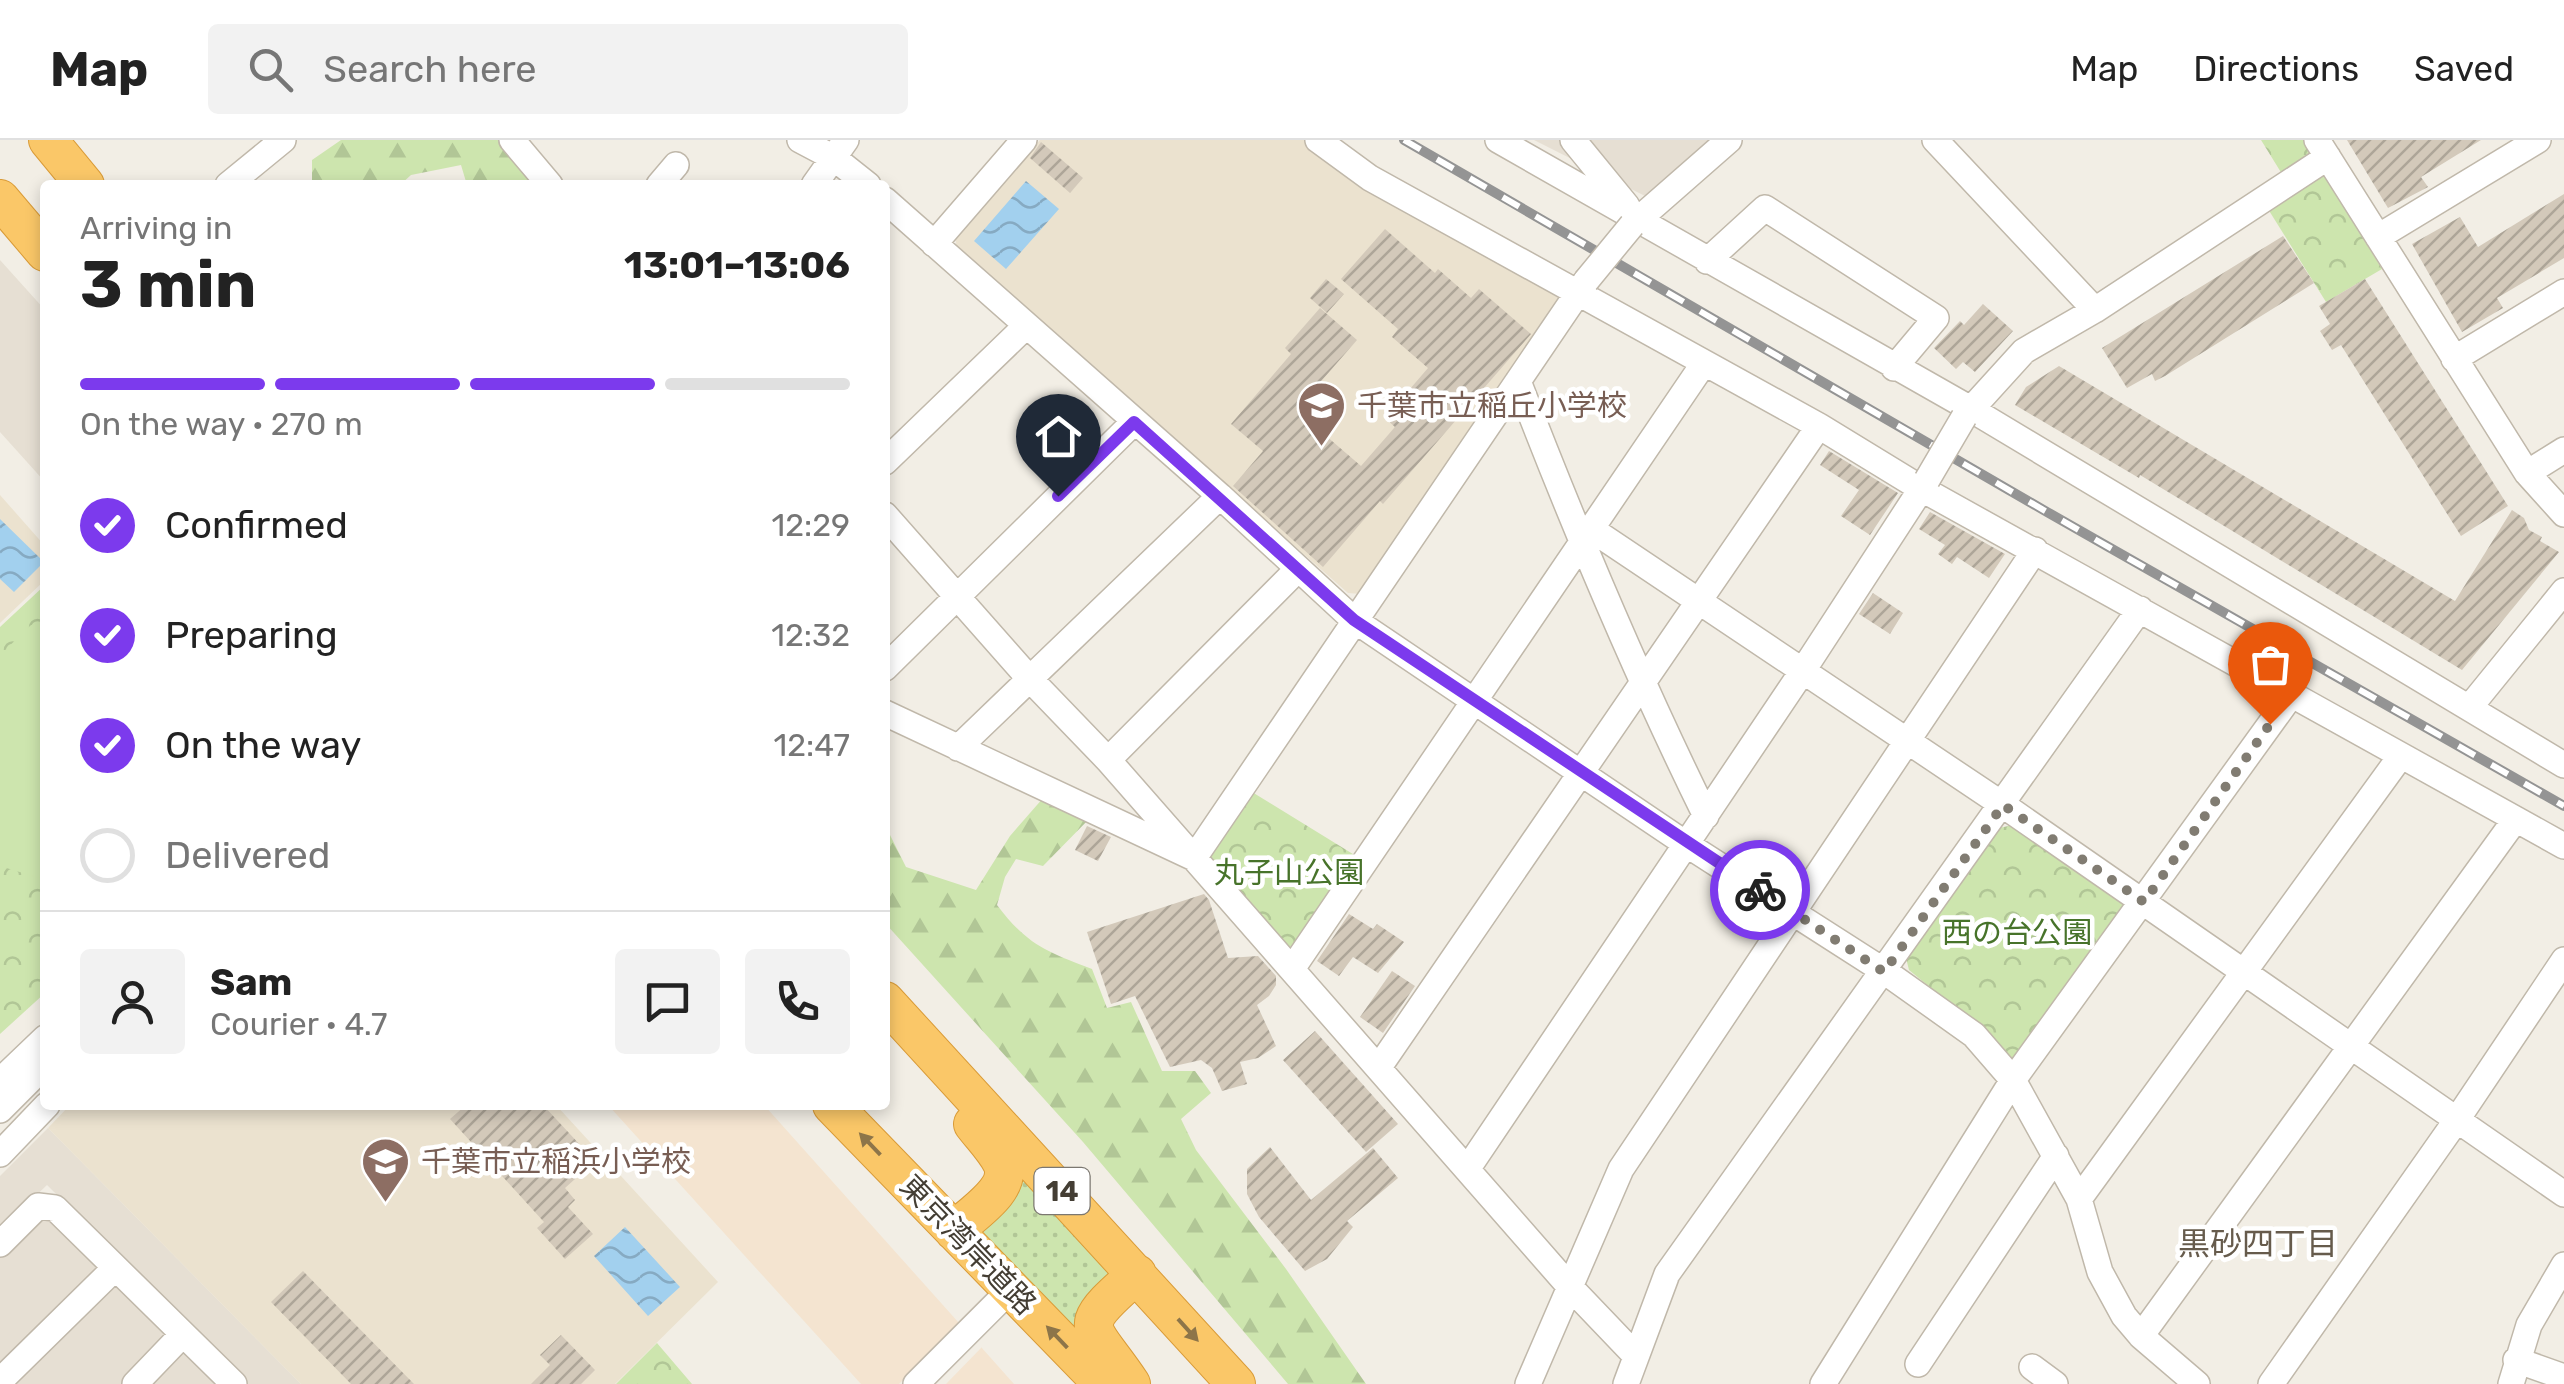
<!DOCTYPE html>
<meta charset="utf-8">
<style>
body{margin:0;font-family:Rubik,"Noto Sans JP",sans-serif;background:#f2f2f2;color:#222;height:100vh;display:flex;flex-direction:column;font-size:38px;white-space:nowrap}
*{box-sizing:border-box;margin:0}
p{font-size:32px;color:#767676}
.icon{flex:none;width:55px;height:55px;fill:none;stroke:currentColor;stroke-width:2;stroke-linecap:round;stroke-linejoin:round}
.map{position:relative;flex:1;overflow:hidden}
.sheet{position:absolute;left:40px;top:40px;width:850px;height:930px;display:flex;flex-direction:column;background:#fff;border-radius:10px;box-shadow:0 5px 15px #0003}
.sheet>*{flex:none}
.pin{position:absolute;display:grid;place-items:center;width:85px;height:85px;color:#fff;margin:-102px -42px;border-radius:50% 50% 50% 0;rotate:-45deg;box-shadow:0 0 10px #0007}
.pin .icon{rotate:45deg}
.courier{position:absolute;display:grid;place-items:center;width:100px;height:100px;margin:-50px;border:8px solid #7c3aed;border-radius:50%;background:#fff;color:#222;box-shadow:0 2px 12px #0007}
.overview em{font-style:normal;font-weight:700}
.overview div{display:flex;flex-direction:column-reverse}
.overview{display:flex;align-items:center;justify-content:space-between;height:170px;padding:0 40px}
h1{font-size:65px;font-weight:700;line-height:75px}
.bar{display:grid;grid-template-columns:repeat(4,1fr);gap:15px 10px;align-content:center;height:120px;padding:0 40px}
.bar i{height:12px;border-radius:8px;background:#e0e0e0}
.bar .active{background:#7c3aed}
.bar p{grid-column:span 4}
.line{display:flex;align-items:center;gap:25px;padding:0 40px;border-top:2px solid #e0e0e0}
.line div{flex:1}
.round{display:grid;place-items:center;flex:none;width:105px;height:105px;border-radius:10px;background:#f2f2f2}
ol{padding:0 40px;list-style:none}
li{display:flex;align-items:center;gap:30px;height:110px}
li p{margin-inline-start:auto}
li .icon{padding:10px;border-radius:50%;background:#7c3aed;color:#fff;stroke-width:4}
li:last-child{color:#767676}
li i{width:55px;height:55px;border:5px solid #e0e0e0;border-radius:50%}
header{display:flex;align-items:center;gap:60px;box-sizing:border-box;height:140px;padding:0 50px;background:#fff;border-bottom:2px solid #e0e0e0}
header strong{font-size:48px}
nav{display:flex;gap:55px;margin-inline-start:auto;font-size:35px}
.search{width:700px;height:90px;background:#f2f2f2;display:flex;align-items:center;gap:25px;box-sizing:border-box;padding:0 35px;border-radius:10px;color:#767676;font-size:38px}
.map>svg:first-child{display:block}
.residential{fill:#e6dfd3}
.commercial{fill:#f4e4d0}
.education{fill:#ebe2cf}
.grass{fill:url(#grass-dots)}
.forest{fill:url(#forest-firs)}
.park{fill:url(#park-crowns)}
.pitch{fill:#cde5ae}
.water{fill:url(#water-waves)}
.building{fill:url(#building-hatch)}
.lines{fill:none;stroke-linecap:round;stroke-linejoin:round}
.minor-casing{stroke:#c0b8aa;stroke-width:28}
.highway-casing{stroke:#d99b38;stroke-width:40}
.minor{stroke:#fff;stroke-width:25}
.highway{stroke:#fac768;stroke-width:38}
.rail-casing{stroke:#949494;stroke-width:10}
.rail{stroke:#fff;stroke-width:6;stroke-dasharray:19;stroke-linecap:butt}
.minor-bridge-casing{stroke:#c0b8aa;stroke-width:28;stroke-linecap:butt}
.minor-bridge{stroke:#fff;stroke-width:25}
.oneway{fill:#8d7549}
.done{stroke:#817c72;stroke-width:10;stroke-dasharray:0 18}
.route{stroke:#7c3aed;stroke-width:12}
.labels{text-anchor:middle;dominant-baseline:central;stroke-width:9;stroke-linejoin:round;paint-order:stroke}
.shield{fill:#fff;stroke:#7c7871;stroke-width:2.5}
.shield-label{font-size:28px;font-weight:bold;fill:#443e34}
.education-label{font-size:30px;fill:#785e54;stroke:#fff;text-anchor:start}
.park-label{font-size:30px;fill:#47732a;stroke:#fff}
.street-label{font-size:30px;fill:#443e34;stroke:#fff}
.neighbourhood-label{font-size:32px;fill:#665b4c;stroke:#fff}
</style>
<header>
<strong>Map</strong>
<div class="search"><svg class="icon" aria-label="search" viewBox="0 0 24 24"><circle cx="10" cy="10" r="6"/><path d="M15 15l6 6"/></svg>Search here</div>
<nav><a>Map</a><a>Directions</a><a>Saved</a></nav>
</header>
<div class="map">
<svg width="2564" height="1244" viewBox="0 0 2564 1244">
<defs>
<pattern id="grass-dots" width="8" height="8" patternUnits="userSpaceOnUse" patternTransform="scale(2.5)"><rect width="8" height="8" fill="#cde5ae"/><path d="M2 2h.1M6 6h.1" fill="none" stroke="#b1c696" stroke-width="1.8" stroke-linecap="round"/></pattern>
<pattern id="forest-firs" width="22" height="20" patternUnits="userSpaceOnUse" patternTransform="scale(2.5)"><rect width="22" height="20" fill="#cde5ae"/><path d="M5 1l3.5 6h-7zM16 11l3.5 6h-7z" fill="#b1c696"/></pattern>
<pattern id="park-crowns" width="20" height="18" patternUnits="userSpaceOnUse" patternTransform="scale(2.5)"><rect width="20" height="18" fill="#cde5ae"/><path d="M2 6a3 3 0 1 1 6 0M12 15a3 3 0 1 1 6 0" fill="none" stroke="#b1c696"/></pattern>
<pattern id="water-waves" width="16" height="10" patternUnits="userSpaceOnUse" patternTransform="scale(2.5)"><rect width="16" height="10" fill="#a2d0ee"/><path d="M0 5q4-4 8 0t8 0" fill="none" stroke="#86aac2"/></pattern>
<pattern id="building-hatch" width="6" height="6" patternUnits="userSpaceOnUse" patternTransform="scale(2.5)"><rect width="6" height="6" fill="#d3c9ba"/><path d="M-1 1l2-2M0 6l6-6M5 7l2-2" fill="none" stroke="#ada598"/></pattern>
</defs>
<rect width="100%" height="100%" fill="#f2eee5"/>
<path class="residential" d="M1534 0H1717L1649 58Z
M0 120 45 170V342L0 292Z
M48 988 301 1244H248L47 1045 0 1090V1036Z
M44 1074 99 1119 100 1131 0 1229V1118Z
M115 1143 168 1188V1199L125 1244H13Z
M181 1213 192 1214 222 1244H150Z"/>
<path class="commercial" d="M608 965H764L959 1183 899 1244H861Z
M981 1207 1014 1244H946L981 1208Z"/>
<path class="education" d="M1040 0H1306L1556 148 1559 163 1361 454 1348 453 957 109 955 96Z
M0 355 45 406V440L0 483Z
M70 965H556L718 1142 615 1244H301L48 988Z"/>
<path class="grass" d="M1019 1027 1114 1130 1078 1169 1076 1189 979 1088Z"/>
<path class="forest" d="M341 0H516L543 45H467L461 25 411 35 400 45H312V20Z
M1044 657 1091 677 1043 726 1016 719 1005 737 997 765C1027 805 1047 812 1092 829L1107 868 1131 862 1162 931H1195L1211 953 1181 979 1196 1010 1286 1129 1366 1244H1288L1083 1002 885 783V685L906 727 976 750 1010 696Z"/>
<path class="park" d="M2261 0H2304L2310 9 2309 18 2282 34Z
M2321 36 2326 38 2382 129 2326 162 2268 69Z
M45 445V853L0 894V487Z
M1252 652 1361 719 1298 805 1286 807 1212 725 1209 712Z
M2013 685 2121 757 2125 773 2021 919 2007 918 1965 876 1909 830 1906 818 1999 688Z
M657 1203 692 1244H616Z"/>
<path class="pitch" d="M31 485H45V737L39 738 0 726V515Z"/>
<path class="water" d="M1026 41 1059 69 1006 129 974 101Z
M0 379 44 422 14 452 0 439Z
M625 1087 680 1147 648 1176 594 1116Z"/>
<path class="building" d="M2347 0H2481L2421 37 2428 47 2388 68Z
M1041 2 1083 38 1070 53 1030 18Z
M2564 54V118L2497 158 2503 168 2462 192 2412 104 2460 77 2478 107Z
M1385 89 1435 133 1438 129 1471 158 1479 149 1531 194 1383 364 1380 361 1323 427 1233 346 1263 311 1231 284 1291 214 1285 208 1320 168 1357 200 1296 270 1361 326 1395 287 1385 278 1428 228 1392 197 1398 189 1341 139Z
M2283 96 2314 143 2165 236 2155 241 2152 234 2127 248 2102 208Z
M1326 139 1344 154 1327 173 1310 158Z
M2365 139 2508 366 2461 396 2341 205 2332 210 2320 191 2330 184 2319 166Z
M1983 164 2013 191 1975 232 1963 222 1956 229 1934 208 1960 181 1964 185Z
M2059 226 2455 461 2512 370 2524 378 2529 390 2542 397 2540 401 2559 412 2462 530 2140 335 2139 338 2015 265 2026 247Z
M1829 311 1898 353 1870 395 1841 376 1859 350 1820 325Z
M1930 372 2005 414 1989 438 1957 417 1952 424 1938 414 1945 405 1919 389Z
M1873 453 1903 473 1890 494 1859 474Z
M1087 686 1111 697 1098 721 1075 710Z
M1204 754 1209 760 1228 818 1258 816 1276 836V845L1269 856 1257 865 1276 906 1258 918 1240 922 1247 944 1222 951 1212 928 1201 920 1170 927 1135 856 1111 864 1087 792Z
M1349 774 1373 789 1377 784 1404 802 1378 833 1353 817 1339 836 1317 821Z
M1392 831 1415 846 1383 893 1360 877Z
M1315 891 1398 984 1366 1012 1283 920Z
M466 965H543L595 1021 565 1048 575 1060 568 1067 593 1094 565 1119 537 1088 544 1082 450 979Z
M1270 1007 1311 1060 1373 1008 1398 1038 1347 1081 1353 1087 1327 1119 1305 1131 1259 1077 1247 1054V1029Z
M303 1131 342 1171 414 1244H351L271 1162Z
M561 1195 595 1230 581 1244H531L550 1225 540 1215Z"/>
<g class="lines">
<defs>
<path id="minor" d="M512 0 550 45
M800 0 834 18 868 45
M1318 0 1370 38 1819 286 1922 349 2564 706
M1498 0 1969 268 2564 625
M1573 0 1627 66
M1935 0 2095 170
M2317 0 2527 333 2564 374
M228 45 283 0
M659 45 676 25
M814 45 846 0
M885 60 1220 356 1354 480 1686 704 1884 831 1974 895 2013 940 2079 1059 2100 1132 2124 1176 2141 1196 2197 1244
M1632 85 1729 0
M2378 97 2538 0
M934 104 1024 0
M1707 121 1765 68 1936 178 1894 228
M2454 219 2564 152
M1518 241C1575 389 1636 534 1706 676
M1964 277 2024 211 2095 170 2328 17
M885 322 1026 186
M2527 333 2564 310
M885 375 1029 538 1108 620 1570 1147 1636 1216
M1591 389 2003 665 2564 1054
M885 528 1134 282
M2469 568 2564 451
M885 573 1194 718 1586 141
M958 608 1220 356
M1108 620 1298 429
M1292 829 1704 223
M1379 927 1819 286
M0 941 45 898
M0 970 45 925
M0 1014 47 965
M1468 1028 1802 532 1927 340
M2079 1059 2400 617
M0 1104 38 1066 55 1068 234 1244
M2141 1196 2515 680
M2516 1220 2564 1237
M1918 1224 2056 1016
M2032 1227 2055 1244
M0 1241 115 1128
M135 1244 183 1194
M916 1244 1011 1149
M1528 1244 1621 1029 2035 410
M1626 1244 1667 1134 2140 469
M1823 1244 2013 940 2292 554
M2271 1244 2456 981 2564 820
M2511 1244 2529 1185 2564 1125"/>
<path id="highway" d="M48 0 85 45
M0 59 45 112
M885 861 1236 1244
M832 965 1103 1244
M954 1091C970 1075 1014 1049 1002 1023 995 1009 982 996 973 984
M1131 1244C1089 1181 1072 1191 1137 1134"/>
</defs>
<use href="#minor" class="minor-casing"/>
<use href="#highway" class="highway-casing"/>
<use href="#minor" class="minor"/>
<use href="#highway" class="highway"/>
<defs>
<path id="rail" d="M1404 0 2047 372 2564 666"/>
</defs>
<use href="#rail" class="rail-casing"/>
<use href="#rail" class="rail"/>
<defs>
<path id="minor-bridge" d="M1586 141 1632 85
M1927 340 1964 277"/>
</defs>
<use href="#minor-bridge" class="minor-bridge-casing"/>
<use href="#minor-bridge" class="minor-bridge"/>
</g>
<defs><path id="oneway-solid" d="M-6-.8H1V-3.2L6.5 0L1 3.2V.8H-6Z" transform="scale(2.5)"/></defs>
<g class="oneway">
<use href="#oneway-solid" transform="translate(870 1004) rotate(-134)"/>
<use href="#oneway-solid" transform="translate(1188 1190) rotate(48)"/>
<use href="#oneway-solid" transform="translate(1057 1197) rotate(-134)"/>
</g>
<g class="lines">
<path class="done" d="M1760 750 1884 832 2003 665 2144 762 2270 584"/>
<path class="route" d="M1058 356 1134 282 1354 480 1760 750"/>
</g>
<defs>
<symbol id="school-pin" viewBox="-11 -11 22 30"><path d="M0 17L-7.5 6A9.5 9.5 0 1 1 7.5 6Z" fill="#8d6e63" stroke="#fff"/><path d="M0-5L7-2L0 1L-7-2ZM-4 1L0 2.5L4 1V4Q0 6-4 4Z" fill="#fff"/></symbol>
</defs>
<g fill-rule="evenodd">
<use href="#school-pin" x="1294" y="238" width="55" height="75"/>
<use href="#school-pin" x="358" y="994" width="55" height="75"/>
</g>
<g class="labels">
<rect class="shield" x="1034.5" y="1028" width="55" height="46" rx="8"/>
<g class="shield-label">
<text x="1062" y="1051">14</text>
</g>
<g class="education-label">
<text x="1357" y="266">千葉市立稲丘小学校</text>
<text x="421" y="1022">千葉市立稲浜小学校</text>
</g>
<g class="park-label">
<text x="1289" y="733">丸子山公園</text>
<text x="2017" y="793">西の台公園</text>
</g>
<g class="street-label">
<text transform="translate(968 1105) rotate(46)">東京湾岸道路</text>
</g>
<g class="neighbourhood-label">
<text x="2258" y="1104">黒砂四丁目</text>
</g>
</g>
</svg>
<div class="pin" style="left:2270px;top:584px;background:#ea580c"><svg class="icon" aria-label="bag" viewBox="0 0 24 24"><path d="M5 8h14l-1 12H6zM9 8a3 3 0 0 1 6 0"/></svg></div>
<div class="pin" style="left:1058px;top:356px;background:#1f2937"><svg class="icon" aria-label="home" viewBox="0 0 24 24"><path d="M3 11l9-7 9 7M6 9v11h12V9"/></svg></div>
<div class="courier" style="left:1760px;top:750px"><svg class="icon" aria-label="bike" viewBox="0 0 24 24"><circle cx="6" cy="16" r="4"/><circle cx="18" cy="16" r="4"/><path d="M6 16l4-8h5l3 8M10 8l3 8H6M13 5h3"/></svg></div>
<section class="sheet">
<div class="overview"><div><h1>3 min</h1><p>Arriving in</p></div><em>13:01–13:06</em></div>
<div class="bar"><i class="active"></i><i class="active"></i><i class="active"></i><i></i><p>On the way · 270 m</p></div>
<ol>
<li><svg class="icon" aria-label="check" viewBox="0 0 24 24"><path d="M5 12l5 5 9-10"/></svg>Confirmed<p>12:29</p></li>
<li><svg class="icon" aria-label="check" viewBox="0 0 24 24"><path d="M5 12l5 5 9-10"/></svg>Preparing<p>12:32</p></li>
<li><svg class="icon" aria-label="check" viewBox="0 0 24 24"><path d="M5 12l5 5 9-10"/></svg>On the way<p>12:47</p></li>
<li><i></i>Delivered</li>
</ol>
<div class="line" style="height:180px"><a class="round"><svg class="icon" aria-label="person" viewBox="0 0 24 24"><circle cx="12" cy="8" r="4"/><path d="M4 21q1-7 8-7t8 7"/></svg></a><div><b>Sam</b><p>Courier · 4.7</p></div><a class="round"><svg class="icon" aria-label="chat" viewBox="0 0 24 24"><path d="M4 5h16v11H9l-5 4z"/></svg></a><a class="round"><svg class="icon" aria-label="phone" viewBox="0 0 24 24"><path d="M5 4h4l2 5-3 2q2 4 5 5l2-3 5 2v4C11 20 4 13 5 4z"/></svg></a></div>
</section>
</div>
